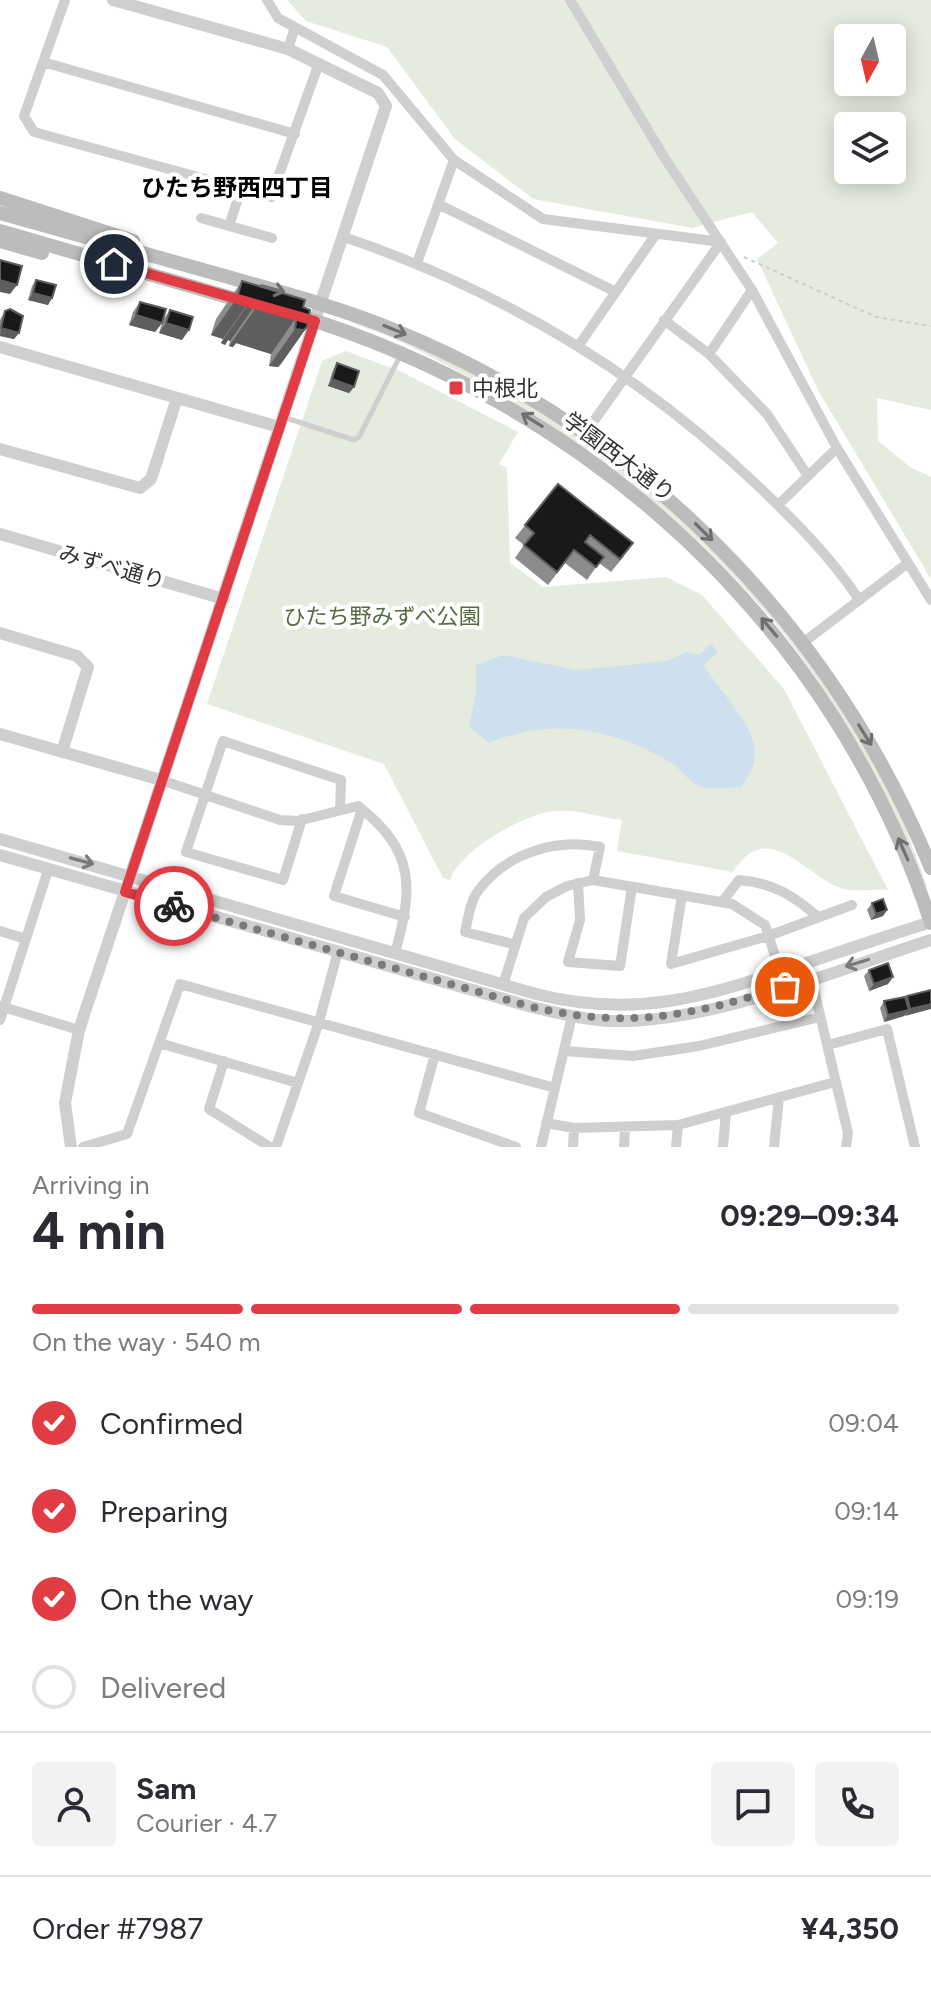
<!DOCTYPE html>
<meta charset="utf-8">
<style>
body{margin:0;font-family:Figtree,"Noto Sans JP",sans-serif;background:#f2f2f3;color:#2b2b33;height:100vh;display:flex;flex-direction:column;font-size:30px;white-space:nowrap}
*{box-sizing:border-box;margin:0}
p{font-size:26px;color:#7c7c81}
.icon{flex:none;width:44px;height:44px;fill:none;stroke:currentColor;stroke-width:2;stroke-linecap:round;stroke-linejoin:round}
.map{position:relative;height:1147px;overflow:hidden}
.panel{display:flex;flex-direction:column;background:#fff;flex:1}
.panel>*{flex:none}
.needle{width:52px;rotate:188deg}
.controls{position:absolute;left:834px;top:24px;display:grid;gap:16px}
.controls a{display:grid;place-items:center;width:72px;height:72px;border-radius:8px;background:#fff;box-shadow:0 4px 20px #0003;font-size:40px}
.pin{position:absolute;display:grid;place-items:center;width:68px;height:68px;color:#fff;margin:-34px;border:4px solid #fff;border-radius:50%;box-shadow:0 2px 8px #0007}
.courier{position:absolute;display:grid;place-items:center;width:80px;height:80px;margin:-40px;border:6px solid #e13c44;border-radius:50%;background:#fff;color:#222;box-shadow:0 2px 10px #0007}
.head em{font-style:normal;font-weight:700}
.head div{display:flex;flex-direction:column-reverse}
.head{display:flex;align-items:center;justify-content:space-between;height:136px;padding:0 32px}
h1{font-size:52px;font-weight:700;line-height:60px}
.bar{display:grid;grid-template-columns:repeat(4,1fr);gap:12px 8px;align-content:center;height:96px;padding:0 32px}
.bar i{height:10px;border-radius:6px;background:#e1e1e2}
.bar .selected{background:#e13c44}
.bar p{grid-column:span 4}
.line{display:flex;align-items:center;gap:20px;padding:0 32px;border-top:2px solid #e1e1e2}
.line div{flex:1}
.round{display:grid;place-items:center;flex:none;width:84px;height:84px;border-radius:8px;background:#f2f2f3}
ol{padding:0 32px;list-style:none}
li{display:flex;align-items:center;gap:24px;height:88px}
li p{margin-inline-start:auto}
li .icon{padding:8px;border-radius:50%;background:#e13c44;color:#fff;stroke-width:4}
li:last-child{color:#7c7c81}
li i{width:44px;height:44px;border:4px solid #e1e1e2;border-radius:50%}
.map>svg:first-child{display:block}
.green{fill:#e5ebde;fill-rule:evenodd}
.water{fill:#cee0ed}
.lines{fill:none;stroke-linecap:round;stroke-linejoin:round}
.path{stroke:#ccc;stroke-width:2;stroke-dasharray:4 4;stroke-linecap:butt}
.service{stroke:#cfcfcf;stroke-width:5}
.minor{stroke:#cfcfcf;stroke-width:10}
.tertiary{stroke:#cfcfcf;stroke-width:12}
.secondary{stroke:#bcbcbc;stroke-width:14}
.wall{fill:#8c8c8c}
.shaded-wall{fill:#5e5e5e}
.building{fill:#191919;stroke:#5e5e5e;stroke-width:2}
.oneway{stroke:#707070}
.oneway2{stroke:#797979}
.done{stroke:#7a7a7a;stroke-width:8;stroke-dasharray:0 14.4}
.route{stroke:#e13c44;stroke-width:10}
.poi-dot{fill:#e13c44;stroke:#fff;stroke-width:3}
.labels{text-anchor:middle;dominant-baseline:central;stroke-width:8;stroke-linejoin:round;paint-order:stroke}
.poi-label{font-size:22px;fill:#323232;stroke:#fff;text-anchor:start}
.street-label{font-size:22px;fill:#323232;stroke:#fff}
.park-label{font-size:22px;fill:#546d3f;stroke:#fff}
.neighbourhood-label{font-size:24px;font-weight:bold;fill:#000;stroke:#fff}
</style>
<div class="map">
<svg width="931" height="1147" viewBox="0 0 931 1147">
<rect width="100%" height="100%" fill="#fff"/>
<path class="green" d="M287 0H931V410L877 398 878 441 910 467 931 477V579L819 392 757 259 778 243 752 212 692 228 533 199 455 139 387 47 306 21ZM848 38H892V82H848ZM848 126H892V170H848Z
M349 321 432 351 539 408 684 516 768 605 823 678 895 799 927 886 924 887C893 826 866 761 831 702 754 574 616 457 485 386 454 369 421 351 388 336 375 331 361 327 349 321Z
M346 351 402 372 518 432 499 464 507 468 510 563 543 587 666 577 702 595 784 689 888 890C874 889 851 893 838 887 802 872 767 818 733 872L617 851 622 820C601 817 576 809 555 811 525 813 459 851 450 880L443 878 384 764 207 704 322 361Z"/>
<path class="water" d="M711 644 718 652 704 665C727 705 781 744 740 787 727 787 709 791 697 785 686 779 679 767 668 761 611 728 551 717 489 743L469 727 476 691V665L503 655 576 670 668 661 686 652 699 655Z"/>
<g class="lines">
<path class="path" d="M744 257 876 317 931 326"/>
<path class="service" d="M283 417 354 440 359 437 401 354"/>
<path class="minor" d="M65 0 24 116 34 132 271 197 319 63
M267 0 278 18 383 75 454 160 543 219 721 242
M570 0 664 157 752 290 837 448 931 600
M288 49 295 27
M43 62 295 134
M438 204 616 292
M201 218 272 238
M229 226 241 189
M344 237C500 290 638 371 757 485 794 520 830 556 858 598
M417 263 454 160
M664 320 709 354 767 414 808 476
M579 345 656 234
M709 354 752 290
M586 432 721 242
M778 505 837 448
M804 642 908 563
M161 780 280 820 298 821 358 806C416 851 413 889 395 953
M362 809 334 896 405 917
M302 819 283 880 186 852 223 741 341 780 340 810
M578 883 580 920 568 962 620 966 632 887
M682 895 671 964 768 936 852 905
M722 902 739 880C773 883 793 895 818 917
M0 931 26 939
M513 944 465 932C468 920 470 901 478 891 506 853 556 838 600 847L593 880
M811 977 848 1133 846 1147
M503 985 524 918 546 897 567 886 593 880 732 904 765 925 780 971
M0 1006 79 1030
M0 1020 48 870
M159 1043 298 1083
M828 1045 887 1029 915 1147
M564 1051 633 1056 699 1046 820 1017
M435 1054 419 1113 516 1147
M224 1061 209 1109 270 1147
M546 1123 574 1128 678 1125 835 1082
M83 1147 127 1134 180 984 555 1088
M276 1147 319 1022 338 951
M541 1147 572 1016
M573 1147 574 1128
M624 1147 625 1127
M676 1147 678 1125
M723 1147 726 1112
M774 1147 779 1097"/>
<path class="tertiary" d="M0 347 279 427
M0 449 140 488 151 479 177 398
M0 534 224 599
M0 633 77 656 88 667 62 752
M0 734 161 780
M0 839 536 994C635 1019 704 997 798 966 842 951 887 936 931 922
M0 855 532 1007C558 1013 584 1020 611 1021 710 1024 836 970 931 940
M71 1147 65 1103 79 1030 386 106 378 93 288 49 113 0"/>
<path class="secondary" d="M0 198 133 241
M0 213C74 234 148 254 221 275 280 292 338 307 394 330 639 430 831 624 931 868
M0 231 249 303
M0 241 42 253
M293 314C589 403 834 626 931 923"/>
</g>
<path class="wall" d="M36 280 52 298 48 305 28 300 32 286Z
M242 281 303 307 307 327 278 367 269 366 271 354 236 343 233 347 229 346 230 341 228 340 225 345 221 343 223 339 211 335 216 319Z
M140 302 162 323 155 332 129 325 133 312Z
M170 310 182 340 159 333 163 320Z
M5 311 19 333 14 339 0 336V320Z
M337 363 354 387 349 393 328 386 333 370Z
M558 484 624 556 611 572 599 563 587 580 565 563 548 585 515 558 524 545 515 538Z
M872 903 887 910 883 916 871 920 867 910Z
M869 970 893 977 888 984 869 991 864 976Z
M931 990 905 1016V1015L904 1016 884 1022 880 1008 884 1001 905 998 907 996Z"/>
<path class="shaded-wall" d="M0 280 17 285 10 294 0 292Z
M33 293 52 298 48 305 28 300Z
M237 298 249 302 223 339 211 335Z
M253 303 256 304 230 341 228 340 225 345 221 343 247 306Z
M261 305 297 316 271 354 236 343 233 347 229 346 255 309Z
M136 315 162 323 155 332 129 325Z
M166 323 189 330 182 340 159 333Z
M307 327 281 364 278 367 269 366 295 329Z
M1 328 19 333 14 339 0 336Z
M332 379 354 387 349 393 328 386Z
M887 910 883 916 871 920 876 914Z
M893 977 888 984 869 991 874 984Z
M931 1004V1009L905 1016 910 1009Z
M909 1010 904 1016 884 1022 888 1015Z"/>
<path class="building" d="M0 260 22 266 17 285 0 280Z
M36 280 56 285 52 298 33 293Z
M242 281 305 300 303 307 310 310 307 327 304 330 295 329 297 316 261 305 259 310 255 309 256 304 253 303 251 308 247 306 249 302 237 298Z
M140 302 166 309 162 323 136 315Z
M10 309 23 316 19 333 1 328 5 311Z
M170 310 193 317 189 330 166 323Z
M337 363 359 371 354 387 332 379Z
M558 484 633 543 620 559 590 535 585 542 604 557 596 567 574 550 557 572 524 545 534 533 525 525Z
M883 899 887 910 876 914 872 903Z
M888 963 893 977 874 984 869 970Z
M931 990V1004L910 1009 907 996Z
M905 997 909 1010 888 1015 884 1001Z"/>
<defs><path id="oneway-shaft" d="M-6 0H5M1.5-3L5.5 0L1.5 3" fill="none" stroke-width="1.6" stroke-linecap="round" stroke-linejoin="round" transform="scale(2)"/></defs>
<g class="oneway">
<use href="#oneway-shaft" transform="translate(273 289) rotate(15)"/>
<use href="#oneway-shaft" transform="translate(395 330) rotate(22)"/>
<use href="#oneway-shaft" transform="translate(532 420) rotate(-148)"/>
<use href="#oneway-shaft" transform="translate(704 532) rotate(45)"/>
<use href="#oneway-shaft" transform="translate(769 627) rotate(-130)"/>
<use href="#oneway-shaft" transform="translate(865 735) rotate(58)"/>
<use href="#oneway-shaft" transform="translate(903 849) rotate(-114)"/>
</g>
<g class="oneway2">
<use href="#oneway-shaft" transform="translate(82 861) rotate(15)"/>
<use href="#oneway-shaft" transform="translate(857 963) rotate(163)"/>
</g>
<g class="lines">
<path class="done" d="M174 906 532 1007C632 1030 690 1015 785 987"/>
<path class="route" d="M114 264 315 321 125 892 174 906"/>
</g>
<rect class="poi-dot" x="448" y="380" width="16" height="16" rx="4"/>
<g class="labels">
<g class="poi-label">
<text x="472" y="388">中根北</text>
</g>
<g class="street-label">
<text transform="translate(619 457) rotate(37)">学園西大通り</text>
<text transform="translate(112 567) rotate(16)">みずべ通り</text>
</g>
<g class="park-label">
<text x="382" y="616">ひたち野みずべ公園</text>
</g>
<g class="neighbourhood-label">
<text x="237" y="187">ひたち野西四丁目</text>
</g>
</g>
</svg>
<div class="controls">
<a><svg class="needle" viewBox="-14 -14 28 28"><path d="M0-13l5 13h-10z" fill="#e53935"/><path d="M0 13l5-13h-10z" fill="#7c7c81"/></svg></a>
<a><svg class="icon" aria-label="layers" viewBox="0 0 24 24"><path d="M12 4l9 5-9 5-9-5zM3 14l9 5 9-5"/></svg></a>
</div>
<div class="pin" style="left:785px;top:987px;background:#ea580c"><svg class="icon" aria-label="bag" viewBox="0 0 24 24"><path d="M5 8h14l-1 12H6zM9 8a3 3 0 0 1 6 0"/></svg></div>
<div class="pin" style="left:114px;top:264px;background:#1f2937"><svg class="icon" aria-label="home" viewBox="0 0 24 24"><path d="M3 11l9-7 9 7M6 9v11h12V9"/></svg></div>
<div class="courier" style="left:174px;top:906px"><svg class="icon" aria-label="bike" viewBox="0 0 24 24"><circle cx="6" cy="16" r="4"/><circle cx="18" cy="16" r="4"/><path d="M6 16l4-8h5l3 8M10 8l3 8H6M13 5h3"/></svg></div>
</div>
<section class="panel">
<div class="head"><div><h1>4 min</h1><p>Arriving in</p></div><em>09:29–09:34</em></div>
<div class="bar"><i class="selected"></i><i class="selected"></i><i class="selected"></i><i></i><p>On the way · 540 m</p></div>
<ol>
<li><svg class="icon" aria-label="check" viewBox="0 0 24 24"><path d="M5 12l5 5 9-10"/></svg>Confirmed<p>09:04</p></li>
<li><svg class="icon" aria-label="check" viewBox="0 0 24 24"><path d="M5 12l5 5 9-10"/></svg>Preparing<p>09:14</p></li>
<li><svg class="icon" aria-label="check" viewBox="0 0 24 24"><path d="M5 12l5 5 9-10"/></svg>On the way<p>09:19</p></li>
<li><i></i>Delivered</li>
</ol>
<div class="line" style="height:144px"><a class="round"><svg class="icon" aria-label="person" viewBox="0 0 24 24"><circle cx="12" cy="8" r="4"/><path d="M4 21q1-7 8-7t8 7"/></svg></a><div><b>Sam</b><p>Courier · 4.7</p></div><a class="round"><svg class="icon" aria-label="chat" viewBox="0 0 24 24"><path d="M4 5h16v11H9l-5 4z"/></svg></a><a class="round"><svg class="icon" aria-label="phone" viewBox="0 0 24 24"><path d="M5 4h4l2 5-3 2q2 4 5 5l2-3 5 2v4C11 20 4 13 5 4z"/></svg></a></div>
<div class="line" style="height:104px"><div>Order #7987</div><b>¥4,350</b></div>
</section>
